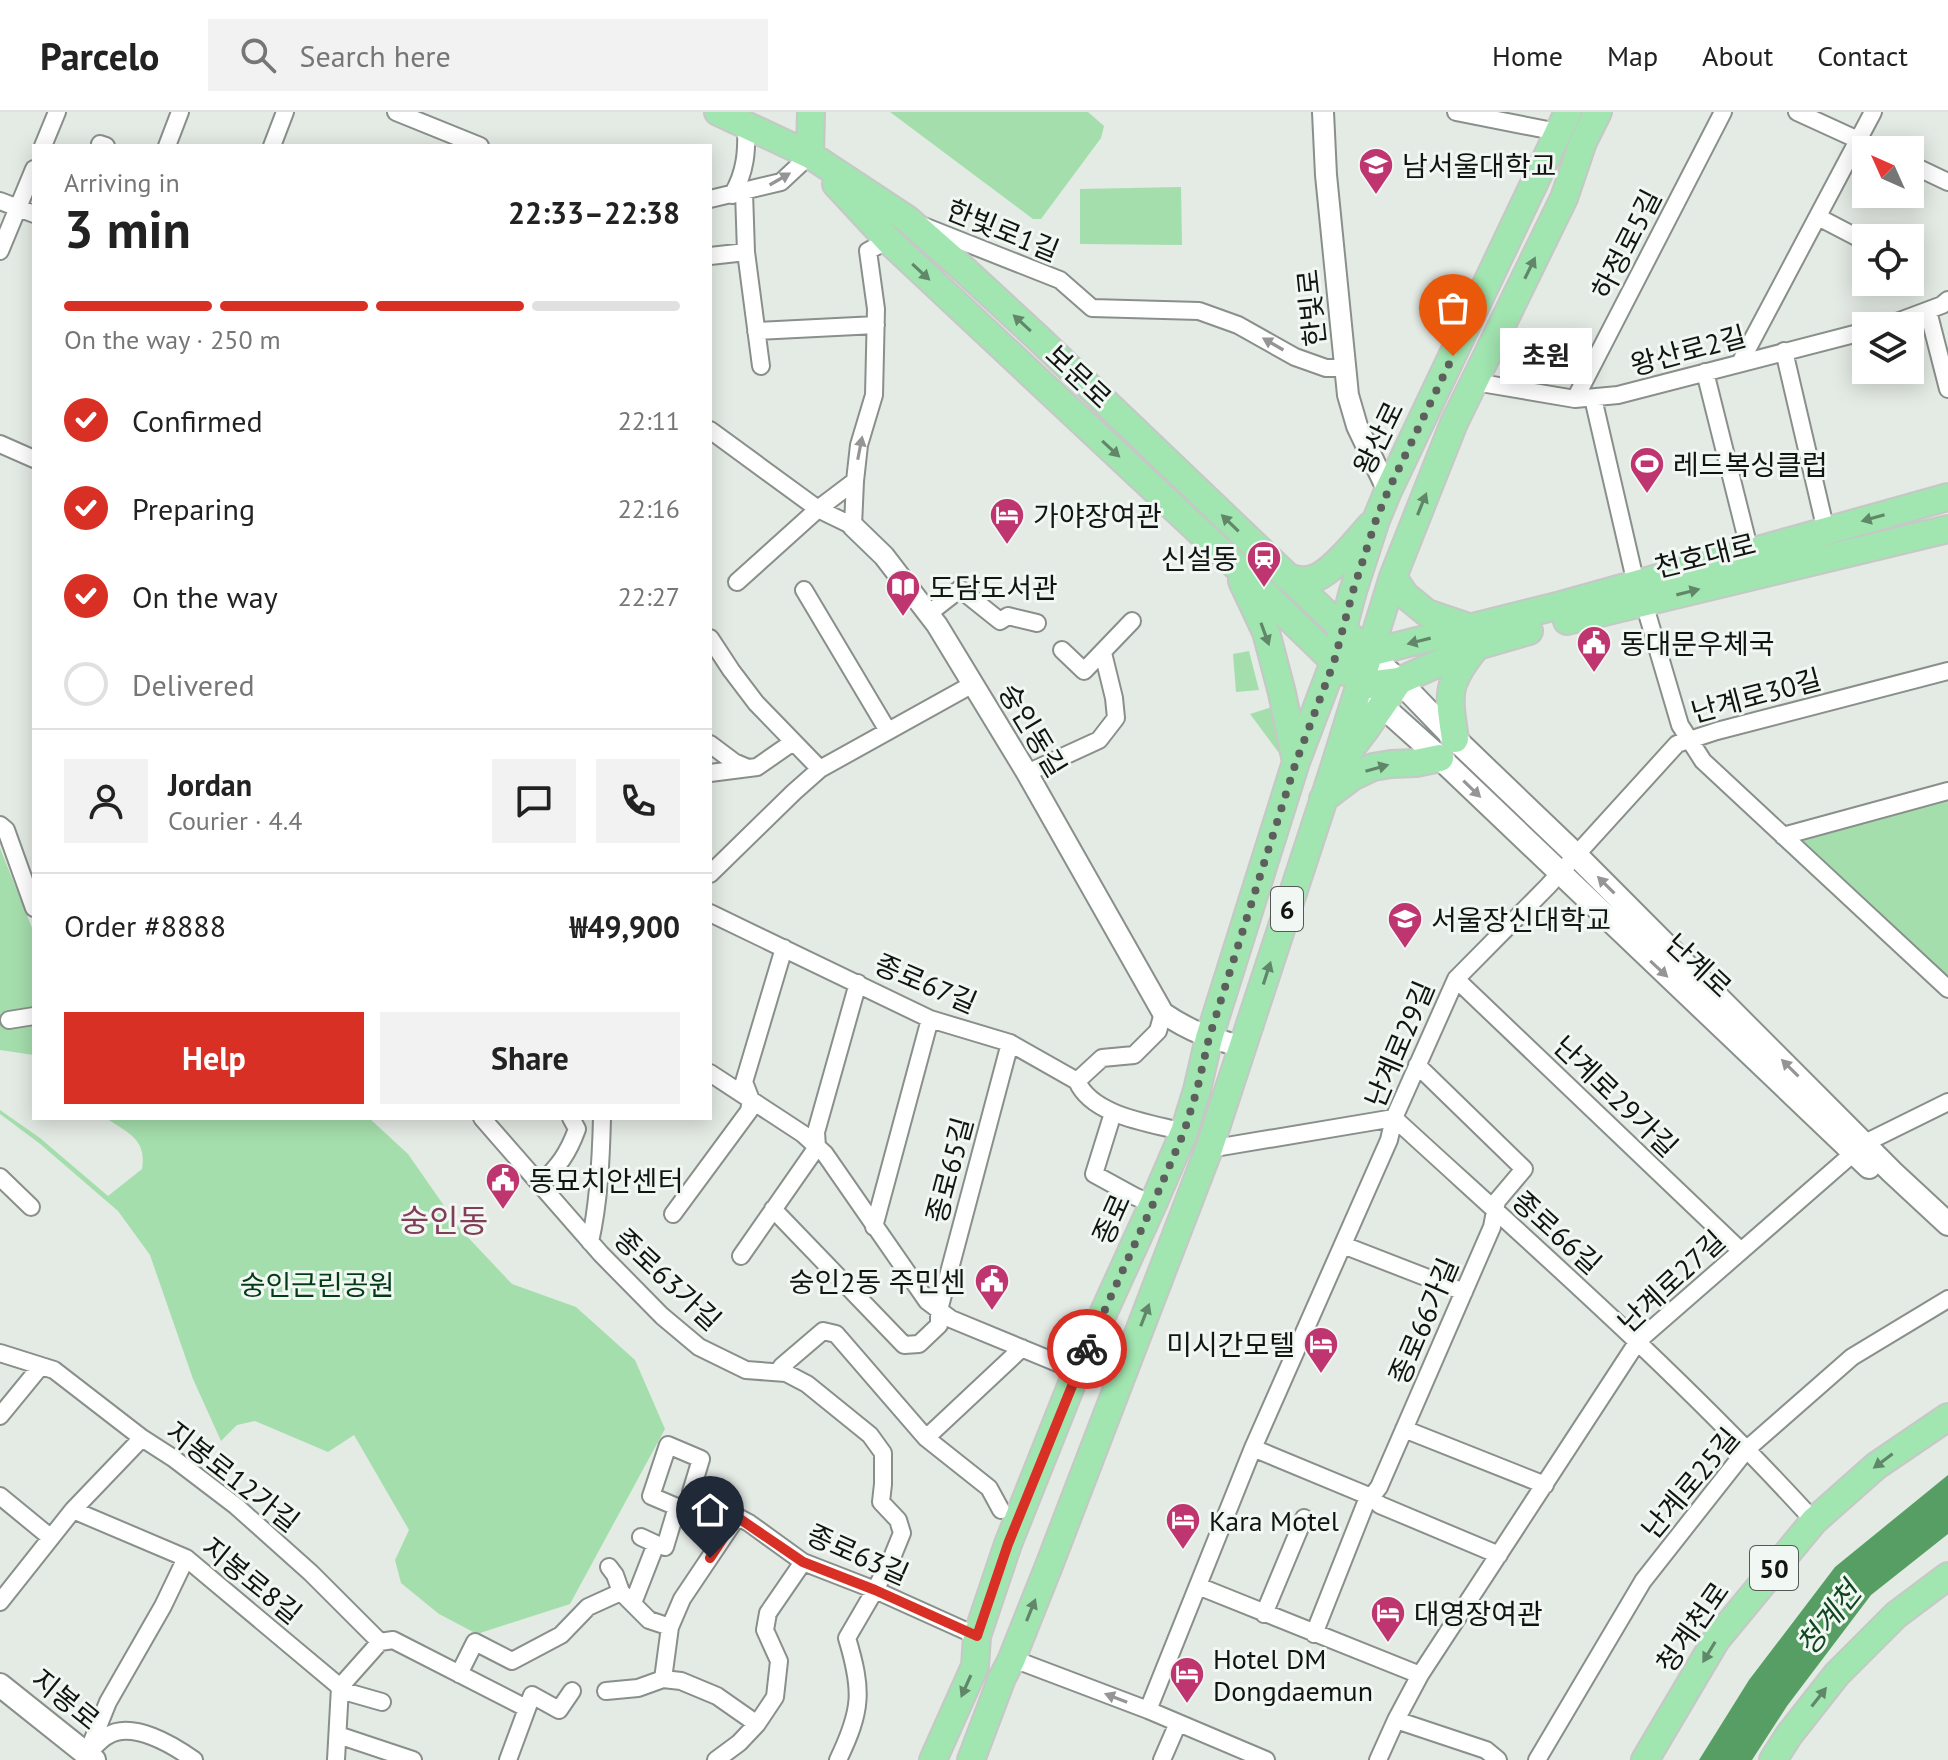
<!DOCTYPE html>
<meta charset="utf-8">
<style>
body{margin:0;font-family:"PT Sans","Noto Sans KR",sans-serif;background:#f2f2f2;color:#222;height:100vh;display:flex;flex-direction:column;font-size:30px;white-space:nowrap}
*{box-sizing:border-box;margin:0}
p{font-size:26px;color:#767676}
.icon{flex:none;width:44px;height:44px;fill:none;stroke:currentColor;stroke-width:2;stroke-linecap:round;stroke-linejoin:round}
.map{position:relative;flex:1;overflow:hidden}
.side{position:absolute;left:32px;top:32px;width:680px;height:976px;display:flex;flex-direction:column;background:#fff;border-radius:0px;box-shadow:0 4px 20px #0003}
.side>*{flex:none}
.needle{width:52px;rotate:315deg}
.tools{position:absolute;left:1852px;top:24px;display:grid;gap:16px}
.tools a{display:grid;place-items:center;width:72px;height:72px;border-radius:0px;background:#fff;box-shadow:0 4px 20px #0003;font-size:40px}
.pin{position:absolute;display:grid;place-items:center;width:68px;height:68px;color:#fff;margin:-82px -34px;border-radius:50% 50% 50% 0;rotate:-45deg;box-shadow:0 0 8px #0007}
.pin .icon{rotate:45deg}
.courier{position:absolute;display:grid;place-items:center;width:80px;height:80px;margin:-40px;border:6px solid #d93025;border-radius:50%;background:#fff;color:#222;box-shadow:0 2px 10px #0007}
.bubble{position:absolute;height:56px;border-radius:0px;background:#fff;box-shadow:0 4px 20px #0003;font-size:26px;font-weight:700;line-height:56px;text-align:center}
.head em{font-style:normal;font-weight:700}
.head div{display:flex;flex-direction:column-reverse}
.head{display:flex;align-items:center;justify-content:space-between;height:136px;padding:0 32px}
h1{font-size:52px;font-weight:700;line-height:60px}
.bar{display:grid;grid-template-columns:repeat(4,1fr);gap:12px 8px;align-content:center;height:96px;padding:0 32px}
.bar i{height:10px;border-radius:6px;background:#e0e0e0}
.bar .on{background:#d93025}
.bar p{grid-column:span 4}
.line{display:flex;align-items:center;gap:20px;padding:0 32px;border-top:2px solid #e0e0e0}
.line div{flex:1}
.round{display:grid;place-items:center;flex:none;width:84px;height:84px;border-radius:0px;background:#f2f2f2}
ol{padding:0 32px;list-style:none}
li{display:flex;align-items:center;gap:24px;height:88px}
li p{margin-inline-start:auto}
li .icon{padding:8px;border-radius:50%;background:#d93025;color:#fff;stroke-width:4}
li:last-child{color:#767676}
li i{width:44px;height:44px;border:4px solid #e0e0e0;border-radius:50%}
.primary-button{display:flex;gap:16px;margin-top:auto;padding:16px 32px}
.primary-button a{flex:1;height:92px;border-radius:0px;background:#d93025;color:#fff;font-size:32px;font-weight:700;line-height:92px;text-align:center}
.primary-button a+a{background:#f2f2f2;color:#222}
header{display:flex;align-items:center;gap:48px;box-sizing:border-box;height:112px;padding:0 40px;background:#fff;border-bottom:2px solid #e0e0e0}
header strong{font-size:38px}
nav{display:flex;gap:44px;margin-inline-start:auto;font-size:28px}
.search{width:560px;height:72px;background:#f2f2f2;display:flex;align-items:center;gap:20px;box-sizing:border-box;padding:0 28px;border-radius:0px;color:#767676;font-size:30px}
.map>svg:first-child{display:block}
.green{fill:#a5dead}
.water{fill:#579e65}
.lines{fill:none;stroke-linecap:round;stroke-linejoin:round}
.minor-casing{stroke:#898f8a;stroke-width:20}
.tertiary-casing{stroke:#898f8a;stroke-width:24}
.secondary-casing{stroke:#898f8a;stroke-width:26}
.primary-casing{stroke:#c6c7c6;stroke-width:30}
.minor{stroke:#fff;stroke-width:16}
.tertiary{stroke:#fff;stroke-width:20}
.secondary{stroke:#fff;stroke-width:22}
.primary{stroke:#a1e5b0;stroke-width:26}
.oneway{fill:#949594}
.oneway2{fill:#618769}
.done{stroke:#5c5f5c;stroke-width:8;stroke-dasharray:0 14.4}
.route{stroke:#d93025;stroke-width:10}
.labels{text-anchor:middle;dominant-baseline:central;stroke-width:6;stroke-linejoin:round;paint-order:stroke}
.shield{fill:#f1f7f2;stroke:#555855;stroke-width:2}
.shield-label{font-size:26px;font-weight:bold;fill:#121412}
.poi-label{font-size:28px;fill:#121412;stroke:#f1f7f2;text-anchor:start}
.street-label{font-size:28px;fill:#121412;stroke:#f1f7f2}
.park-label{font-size:28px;fill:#033b16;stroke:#f1f7f2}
.water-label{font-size:30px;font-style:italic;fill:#114620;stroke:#f1f7f2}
.quarter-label{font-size:32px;fill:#823c56;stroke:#f1f7f2}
</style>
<header>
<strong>Parcelo</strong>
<div class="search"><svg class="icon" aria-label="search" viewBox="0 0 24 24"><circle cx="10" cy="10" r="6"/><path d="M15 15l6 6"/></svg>Search here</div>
<nav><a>Home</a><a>Map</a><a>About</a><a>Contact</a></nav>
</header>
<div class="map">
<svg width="1948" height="1648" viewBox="0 0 1948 1648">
<rect width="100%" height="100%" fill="#e4eae4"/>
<path class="green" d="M890 0H1088L1104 14 1101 26 1041 107H1033Z
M1181 75 1182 133 1080 132V77Z
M1249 539 1259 578 1236 580 1233 542Z
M1275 594 1283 650 1281 649 1279 641 1250 602Z
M1948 687V869L1799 730Z
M0 736 34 821V943L0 938Z
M0 998 40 1026 108 1084 142 1057C147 1027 128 1021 106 1006H369L408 1042 461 1118 512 1172 576 1195 635 1248 665 1317 570 1492 477 1522 439 1502 401 1471 395 1448 409 1418 354 1323 328 1340 255 1309 237 1313 221 1329 193 1267 150 1143 118 1099 39 1031 0 1002Z"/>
<path class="water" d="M1948 1363V1422L1871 1483 1787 1594 1752 1648H1699L1749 1568 1835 1455Z"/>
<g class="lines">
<defs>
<path id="minor" d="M396 0 480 34
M1456 0 1558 20
M1797 0 1880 38
M100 32 106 34
M43 34 57 0
M167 34 180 0
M272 34 285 0
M1910 52 1948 70
M744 80 746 140 761 254
M732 83C746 60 747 38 746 13
M710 87 781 70 810 43
M0 89 34 102
M1818 105 1866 130
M921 113 1060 168 1092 196 1199 199 1238 213 1295 245 1326 256H1346
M0 139 34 57
M710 144 746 140
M1928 199 1948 277
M1886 214 1942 193 1948 188
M756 219 876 213
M1784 239 1826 419
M1740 251 1873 0
M1705 260 1750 440
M1475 270 1575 287 1618 283 1866 219
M1593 286 1636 472
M1575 287 1723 0
M710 318 818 397 853 414 855 369 859 333 874 283 876 197 868 139 888 128
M0 332 34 347
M737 470 818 397 855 369
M804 478 888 619
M1644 491 1680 613 1703 649 1948 877
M928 502 960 477 1000 509 1008 504 1037 511
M710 526 731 558 756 591 820 657
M1062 538 1084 559 1132 509
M710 632 734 650 748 656
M710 661 757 655 793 630
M1027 661 1099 628 1116 606 1114 586 1103 541
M0 713 6 718 34 796
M1783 724 1948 679
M710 762 794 680 820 657 973 572
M710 801 930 907 1010 931 1077 969C1092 1004 1150 1011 1184 1020
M1456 867 1741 1139
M9 908 34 904
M710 961 803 1022 825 1042 927 1189 951 1207 1077 1259
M1077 969 1102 946 1134 943 1158 919 1163 901
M1113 1001 1094 1062 1136 1085 1153 1092
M482 1006 601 1142 662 1204 699 1235 746 1258 786 1261 807 1272 870 1323 883 1341V1372L881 1390 898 1408 902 1421 891 1448 875 1478 847 1526C863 1579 862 1598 838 1648
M1209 1037 1394 1006C1537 1137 1683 1265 1814 1409
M0 1065 31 1095
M540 1072C558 1055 568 1042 577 1017L571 1006
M773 1097 904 1233 919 1232 939 1213V1198L1010 931
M673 1102 749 999 751 988 744 970 784 836
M874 1115 930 907
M590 1130C599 1090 601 1047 602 1006
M1343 1133 1464 1180
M741 1144 817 1035 816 1020 858 871
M0 1241 54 1258 142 1326 173 1346 236 1394 311 1461 380 1530 393 1528 526 1596
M778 1260 782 1254 823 1219 836 1222 926 1326 989 1376 1001 1398
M0 1304 41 1254
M1404 1317 1545 1373
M142 1326 73 1398 186 1446 340 1575 336 1648
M926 1326 1022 1236
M1253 1336 1371 1385 1380 1393 1499 1443
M0 1384 50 1425
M641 1425 656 1432
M609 1455 615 1463 621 1480 649 1508 670 1515
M1198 1474 1420 1563
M0 1490 73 1398
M633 1491 656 1432 665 1435 677 1395 651 1384 668 1333 701 1347 691 1380 749 1411 803 1450 875 1478 977 1524
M1264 1502 1304 1406
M1314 1522 1365 1393 1379 1375 1492 1115 1497 1089 1524 1057 1417 953
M1011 1549 1024 1551 1148 1598 1266 1648
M459 1562 475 1530 512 1549 561 1523 588 1495 621 1480
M663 1567 670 1515 682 1487 737 1405
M340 1575 380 1530
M340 1578 382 1590
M606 1579 638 1576 663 1567 681 1569 717 1584 757 1612
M1148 1598 1253 1336 1389 1028 1394 1006 1456 867 1548 774 1677 632 1717 619 1948 559
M1396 1608 1486 1638 1498 1648
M338 1623 413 1648
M93 1636C97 1632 102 1627 107 1624 132 1608 173 1633 194 1648
M87 1642 108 1590 163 1494 186 1446
M508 1648 532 1583 559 1598 572 1579
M716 1648 739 1631 757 1612 775 1585 779 1549 765 1518 768 1501 803 1450
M1162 1648 1178 1611
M1378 1648 1396 1608 1420 1563 1638 1229 1865 1031 1948 990
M1537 1648 1643 1469 1747 1337 1852 1245 1948 1187"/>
<path id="tertiary" d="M1323 0 1326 63 1348 283 1357 314 1388 379
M853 414 884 444 937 513 1027 661 1163 901C1191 920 1210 926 1243 935"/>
<path id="secondary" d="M1368 541 1399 569 1455 627 1576 743 1892 1060 1948 1112
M1371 584 1440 646 1869 1055
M0 1573 94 1648"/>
<path id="primary" d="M718 0 810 43 907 107 959 153 1036 224 1352 526
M810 43 811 0
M836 72 888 128 1233 451 1345 560
M1286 465C1292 466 1300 469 1306 468 1328 468 1356 429 1371 413
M1393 465 1405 483 1427 501 1471 516
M1242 469 1266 520 1282 581 1296 649
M1567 509 1948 417
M1357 544 1561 493 1948 385
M1360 574 1399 569 1477 534 1529 519
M1455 627C1448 581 1446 572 1476 535
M1343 647 1365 618 1399 569
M1323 687 1352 665 1373 655 1391 652 1416 651 1440 646
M933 1648 975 1554 977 1524 1008 1432 1077 1259 1153 1092 1184 1020 1197 978 1209 926 1296 650 1334 550 1353 479 1376 408 1388 379 1568 0
M971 1648 1002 1566 1011 1549 1050 1451 1209 1037 1333 659 1393 465 1454 311 1564 86 1583 30 1598 0
M1645 1648 1716 1528 1814 1409 1876 1354 1948 1305
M1773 1648 1789 1623 1837 1562 1896 1503 1948 1464"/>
</defs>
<use href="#minor" class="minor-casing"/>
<use href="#tertiary" class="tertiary-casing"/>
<use href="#secondary" class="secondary-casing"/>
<use href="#primary" class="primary-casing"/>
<use href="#minor" class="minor"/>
<use href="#tertiary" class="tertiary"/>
<use href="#secondary" class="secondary"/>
<use href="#primary" class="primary"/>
</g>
<defs><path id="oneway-solid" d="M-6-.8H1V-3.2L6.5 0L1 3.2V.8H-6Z" transform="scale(2)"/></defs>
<g class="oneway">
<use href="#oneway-solid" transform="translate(780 67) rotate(-30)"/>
<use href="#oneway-solid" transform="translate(1273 232) rotate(-150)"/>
<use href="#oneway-solid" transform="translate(860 336) rotate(-79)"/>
<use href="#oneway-solid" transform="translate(1472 677) rotate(44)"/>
<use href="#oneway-solid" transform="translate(1606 773) rotate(-135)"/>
<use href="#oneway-solid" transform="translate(1659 857) rotate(43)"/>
<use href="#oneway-solid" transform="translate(1790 956) rotate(-135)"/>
<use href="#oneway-solid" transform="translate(1116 1586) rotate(-159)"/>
</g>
<g class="oneway2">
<use href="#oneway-solid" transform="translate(1530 156) rotate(-64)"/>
<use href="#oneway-solid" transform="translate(921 160) rotate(43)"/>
<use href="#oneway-solid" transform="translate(1022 211) rotate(-137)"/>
<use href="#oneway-solid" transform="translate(1111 337) rotate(43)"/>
<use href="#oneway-solid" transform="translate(1422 392) rotate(-68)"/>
<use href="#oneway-solid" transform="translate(1873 406) rotate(164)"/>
<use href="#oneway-solid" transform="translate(1230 411) rotate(-136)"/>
<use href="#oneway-solid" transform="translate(1688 480) rotate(-14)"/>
<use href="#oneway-solid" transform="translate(1265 522) rotate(70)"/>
<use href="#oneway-solid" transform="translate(1419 529) rotate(166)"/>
<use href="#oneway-solid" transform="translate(1377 656) rotate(-16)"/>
<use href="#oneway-solid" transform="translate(1267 861) rotate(-72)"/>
<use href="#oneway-solid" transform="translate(1145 1203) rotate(-69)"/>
<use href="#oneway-solid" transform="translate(1883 1349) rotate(143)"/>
<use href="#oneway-solid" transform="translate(1031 1498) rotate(-68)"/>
<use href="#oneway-solid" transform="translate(1709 1540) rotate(121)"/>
<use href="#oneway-solid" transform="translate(966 1574) rotate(114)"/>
<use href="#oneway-solid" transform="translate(1819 1585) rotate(-52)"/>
</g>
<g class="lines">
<path class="done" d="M1087 1237 1153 1092 1184 1020 1197 978 1209 926 1296 650 1334 550 1353 479 1376 408 1388 379 1453 244"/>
<path class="route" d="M710 1446 737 1405 803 1450 875 1478 977 1524 1008 1432 1087 1237"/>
</g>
<defs>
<symbol id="university-pin" viewBox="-11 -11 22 30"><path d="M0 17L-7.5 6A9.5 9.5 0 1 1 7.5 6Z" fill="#bf3570" stroke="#f1f7f2"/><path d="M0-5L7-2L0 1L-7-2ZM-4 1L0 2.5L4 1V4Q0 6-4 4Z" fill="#fff"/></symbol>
<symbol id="stadium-pin" viewBox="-11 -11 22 30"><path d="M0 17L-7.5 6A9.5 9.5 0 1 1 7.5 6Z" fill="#bf3570" stroke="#f1f7f2"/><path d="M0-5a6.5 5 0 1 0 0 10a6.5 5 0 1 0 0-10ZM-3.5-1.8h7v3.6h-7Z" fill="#fff"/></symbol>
<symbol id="hotel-pin" viewBox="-11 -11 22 30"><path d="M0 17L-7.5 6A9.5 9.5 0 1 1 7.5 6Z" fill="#bf3570" stroke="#f1f7f2"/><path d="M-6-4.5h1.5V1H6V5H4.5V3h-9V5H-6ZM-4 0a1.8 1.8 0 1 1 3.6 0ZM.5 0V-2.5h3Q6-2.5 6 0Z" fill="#fff"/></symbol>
<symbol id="station-pin" viewBox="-11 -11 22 30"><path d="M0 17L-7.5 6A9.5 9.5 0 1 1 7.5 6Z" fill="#bf3570" stroke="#f1f7f2"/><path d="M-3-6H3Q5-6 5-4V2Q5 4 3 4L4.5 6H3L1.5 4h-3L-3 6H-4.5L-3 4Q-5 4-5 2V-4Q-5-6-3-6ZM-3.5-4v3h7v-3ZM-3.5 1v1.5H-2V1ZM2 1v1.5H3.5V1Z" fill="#fff"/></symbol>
<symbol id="library-pin" viewBox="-11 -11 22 30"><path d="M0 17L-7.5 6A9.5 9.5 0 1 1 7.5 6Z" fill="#bf3570" stroke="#f1f7f2"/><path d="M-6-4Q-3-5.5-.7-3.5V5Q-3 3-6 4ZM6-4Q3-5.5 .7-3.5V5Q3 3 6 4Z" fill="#fff"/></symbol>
<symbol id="civic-pin" viewBox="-11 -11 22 30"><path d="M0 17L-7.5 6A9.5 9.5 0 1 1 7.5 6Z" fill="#bf3570" stroke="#f1f7f2"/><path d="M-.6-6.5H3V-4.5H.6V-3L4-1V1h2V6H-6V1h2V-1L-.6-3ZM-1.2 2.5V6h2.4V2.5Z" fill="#fff"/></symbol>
</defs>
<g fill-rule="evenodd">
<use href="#university-pin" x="1356" y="33" width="40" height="54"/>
<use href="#stadium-pin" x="1627" y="332" width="40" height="54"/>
<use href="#hotel-pin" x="987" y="383" width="40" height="54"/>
<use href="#station-pin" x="1244" y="426" width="40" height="54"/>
<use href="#library-pin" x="883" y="455" width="40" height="54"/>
<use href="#civic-pin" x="1574" y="511" width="40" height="54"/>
<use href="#university-pin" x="1385" y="787" width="40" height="54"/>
<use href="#civic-pin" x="483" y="1048" width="40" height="54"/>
<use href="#civic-pin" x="972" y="1149" width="40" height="54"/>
<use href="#hotel-pin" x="1301" y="1212" width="40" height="54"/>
<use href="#hotel-pin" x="1163" y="1388" width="40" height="54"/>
<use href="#hotel-pin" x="1368" y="1481" width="40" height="54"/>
<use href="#hotel-pin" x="1167" y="1542" width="40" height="54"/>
</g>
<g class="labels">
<g class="shield">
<rect x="1271" y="775" width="32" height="44" rx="6"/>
<rect x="1750" y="1434" width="48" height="44" rx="6"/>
</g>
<g class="shield-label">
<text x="1287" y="797">6</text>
<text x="1774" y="1456">50</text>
</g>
<g class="poi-label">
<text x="1402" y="53">남서울대학교</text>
<text x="1673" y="352">레드복싱클럽</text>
<text x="1033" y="403">가야장여관</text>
<text x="1238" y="446" text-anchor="end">신설동</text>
<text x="929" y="475">도담도서관</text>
<text x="1620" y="531">동대문우체국</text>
<text x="1431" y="807">서울장신대학교</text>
<text x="529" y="1068">동묘치안센터</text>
<text x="966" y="1169" text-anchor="end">숭인2동 주민센</text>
<text x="1295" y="1232" text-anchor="end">미시간모텔</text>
<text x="1209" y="1408">Kara Motel</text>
<text x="1414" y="1501">대영장여관</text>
<text x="1213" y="1546">Hotel DM<tspan x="1213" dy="32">Dongdaemun</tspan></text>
</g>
<g class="street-label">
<text transform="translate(1003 118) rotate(22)">한빛로1길</text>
<text transform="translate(1626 132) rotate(-63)">하정로5길</text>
<text transform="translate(1311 196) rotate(-96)">한빛로</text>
<text transform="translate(1688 238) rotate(-15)">왕산로2길</text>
<text transform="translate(1079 264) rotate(43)">보문로</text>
<text transform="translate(1378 326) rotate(-64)">왕산로</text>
<text transform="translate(1705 443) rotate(-14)">천호대로</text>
<text transform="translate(1756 583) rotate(-15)">난계로30길</text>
<text transform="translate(1033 618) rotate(59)">숭인동길</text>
<text transform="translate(1699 853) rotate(43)">난계로</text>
<text transform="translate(926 871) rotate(23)">종로67길</text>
<text transform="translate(1399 932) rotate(-67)">난계로29길</text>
<text transform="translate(1616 984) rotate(44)">난계로29가길</text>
<text transform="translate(949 1058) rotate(-75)">종로65길</text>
<text transform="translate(1111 1107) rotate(-66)">종로</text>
<text transform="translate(1557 1120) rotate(42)">종로66길</text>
<text transform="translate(668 1167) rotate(43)">종로63가길</text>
<text transform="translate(1671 1169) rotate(-43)">난계로27길</text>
<text transform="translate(1423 1209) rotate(-67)">종로66가길</text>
<text transform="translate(233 1364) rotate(38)">지봉로12가길</text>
<text transform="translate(1690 1371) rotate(-50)">난계로25길</text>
<text transform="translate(858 1442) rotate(24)">종로63길</text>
<text transform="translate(252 1468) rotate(39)">지봉로8길</text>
<text transform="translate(1692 1515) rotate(-55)">청계천로</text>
<text transform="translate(66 1587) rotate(39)">지봉로</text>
</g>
<g class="park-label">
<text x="317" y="1172">숭인근린공원</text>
</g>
<g class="water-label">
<text transform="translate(1828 1506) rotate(-52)">청계천</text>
</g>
<g class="quarter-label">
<text x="444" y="1108">숭인동</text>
</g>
</g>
</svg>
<div class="tools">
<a><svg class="needle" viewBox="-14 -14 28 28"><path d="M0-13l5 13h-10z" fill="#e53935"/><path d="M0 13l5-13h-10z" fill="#767676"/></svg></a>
<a><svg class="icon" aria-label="locate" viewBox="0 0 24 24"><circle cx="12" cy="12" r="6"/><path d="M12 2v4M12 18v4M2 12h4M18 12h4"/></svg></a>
<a><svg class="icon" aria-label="layers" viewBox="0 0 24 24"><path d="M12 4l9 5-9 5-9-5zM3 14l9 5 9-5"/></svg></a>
</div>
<div class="pin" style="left:1453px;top:244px;background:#ea580c"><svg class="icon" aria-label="bag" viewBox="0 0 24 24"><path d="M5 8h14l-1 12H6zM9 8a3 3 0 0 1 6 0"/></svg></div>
<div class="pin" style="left:710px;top:1446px;background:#1f2937"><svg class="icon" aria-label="home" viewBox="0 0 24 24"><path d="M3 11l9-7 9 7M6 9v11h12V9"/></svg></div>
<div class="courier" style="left:1087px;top:1237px"><svg class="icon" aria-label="bike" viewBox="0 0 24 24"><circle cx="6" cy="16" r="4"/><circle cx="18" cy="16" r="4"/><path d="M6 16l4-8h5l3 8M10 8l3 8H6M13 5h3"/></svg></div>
<div class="bubble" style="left:1500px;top:216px;width:92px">초원</div>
<section class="side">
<div class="head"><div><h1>3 min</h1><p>Arriving in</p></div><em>22:33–22:38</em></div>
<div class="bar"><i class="on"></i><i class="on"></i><i class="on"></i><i></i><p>On the way · 250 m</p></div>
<ol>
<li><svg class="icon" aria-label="check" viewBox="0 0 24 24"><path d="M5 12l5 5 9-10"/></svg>Confirmed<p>22:11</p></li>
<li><svg class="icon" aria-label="check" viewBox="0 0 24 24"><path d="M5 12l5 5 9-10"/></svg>Preparing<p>22:16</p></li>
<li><svg class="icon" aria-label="check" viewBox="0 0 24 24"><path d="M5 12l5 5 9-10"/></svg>On the way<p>22:27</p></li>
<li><i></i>Delivered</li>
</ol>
<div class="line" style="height:144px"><a class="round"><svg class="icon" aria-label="person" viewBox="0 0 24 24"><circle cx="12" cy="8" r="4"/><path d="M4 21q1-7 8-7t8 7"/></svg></a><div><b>Jordan</b><p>Courier · 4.4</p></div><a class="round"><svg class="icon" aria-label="chat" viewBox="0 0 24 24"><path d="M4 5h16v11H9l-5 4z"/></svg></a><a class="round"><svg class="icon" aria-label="phone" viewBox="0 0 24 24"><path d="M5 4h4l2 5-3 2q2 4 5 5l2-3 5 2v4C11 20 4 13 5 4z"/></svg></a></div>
<div class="line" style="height:104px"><div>Order #8888</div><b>₩49,900</b></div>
<div class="primary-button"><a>Help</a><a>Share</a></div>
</section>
</div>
